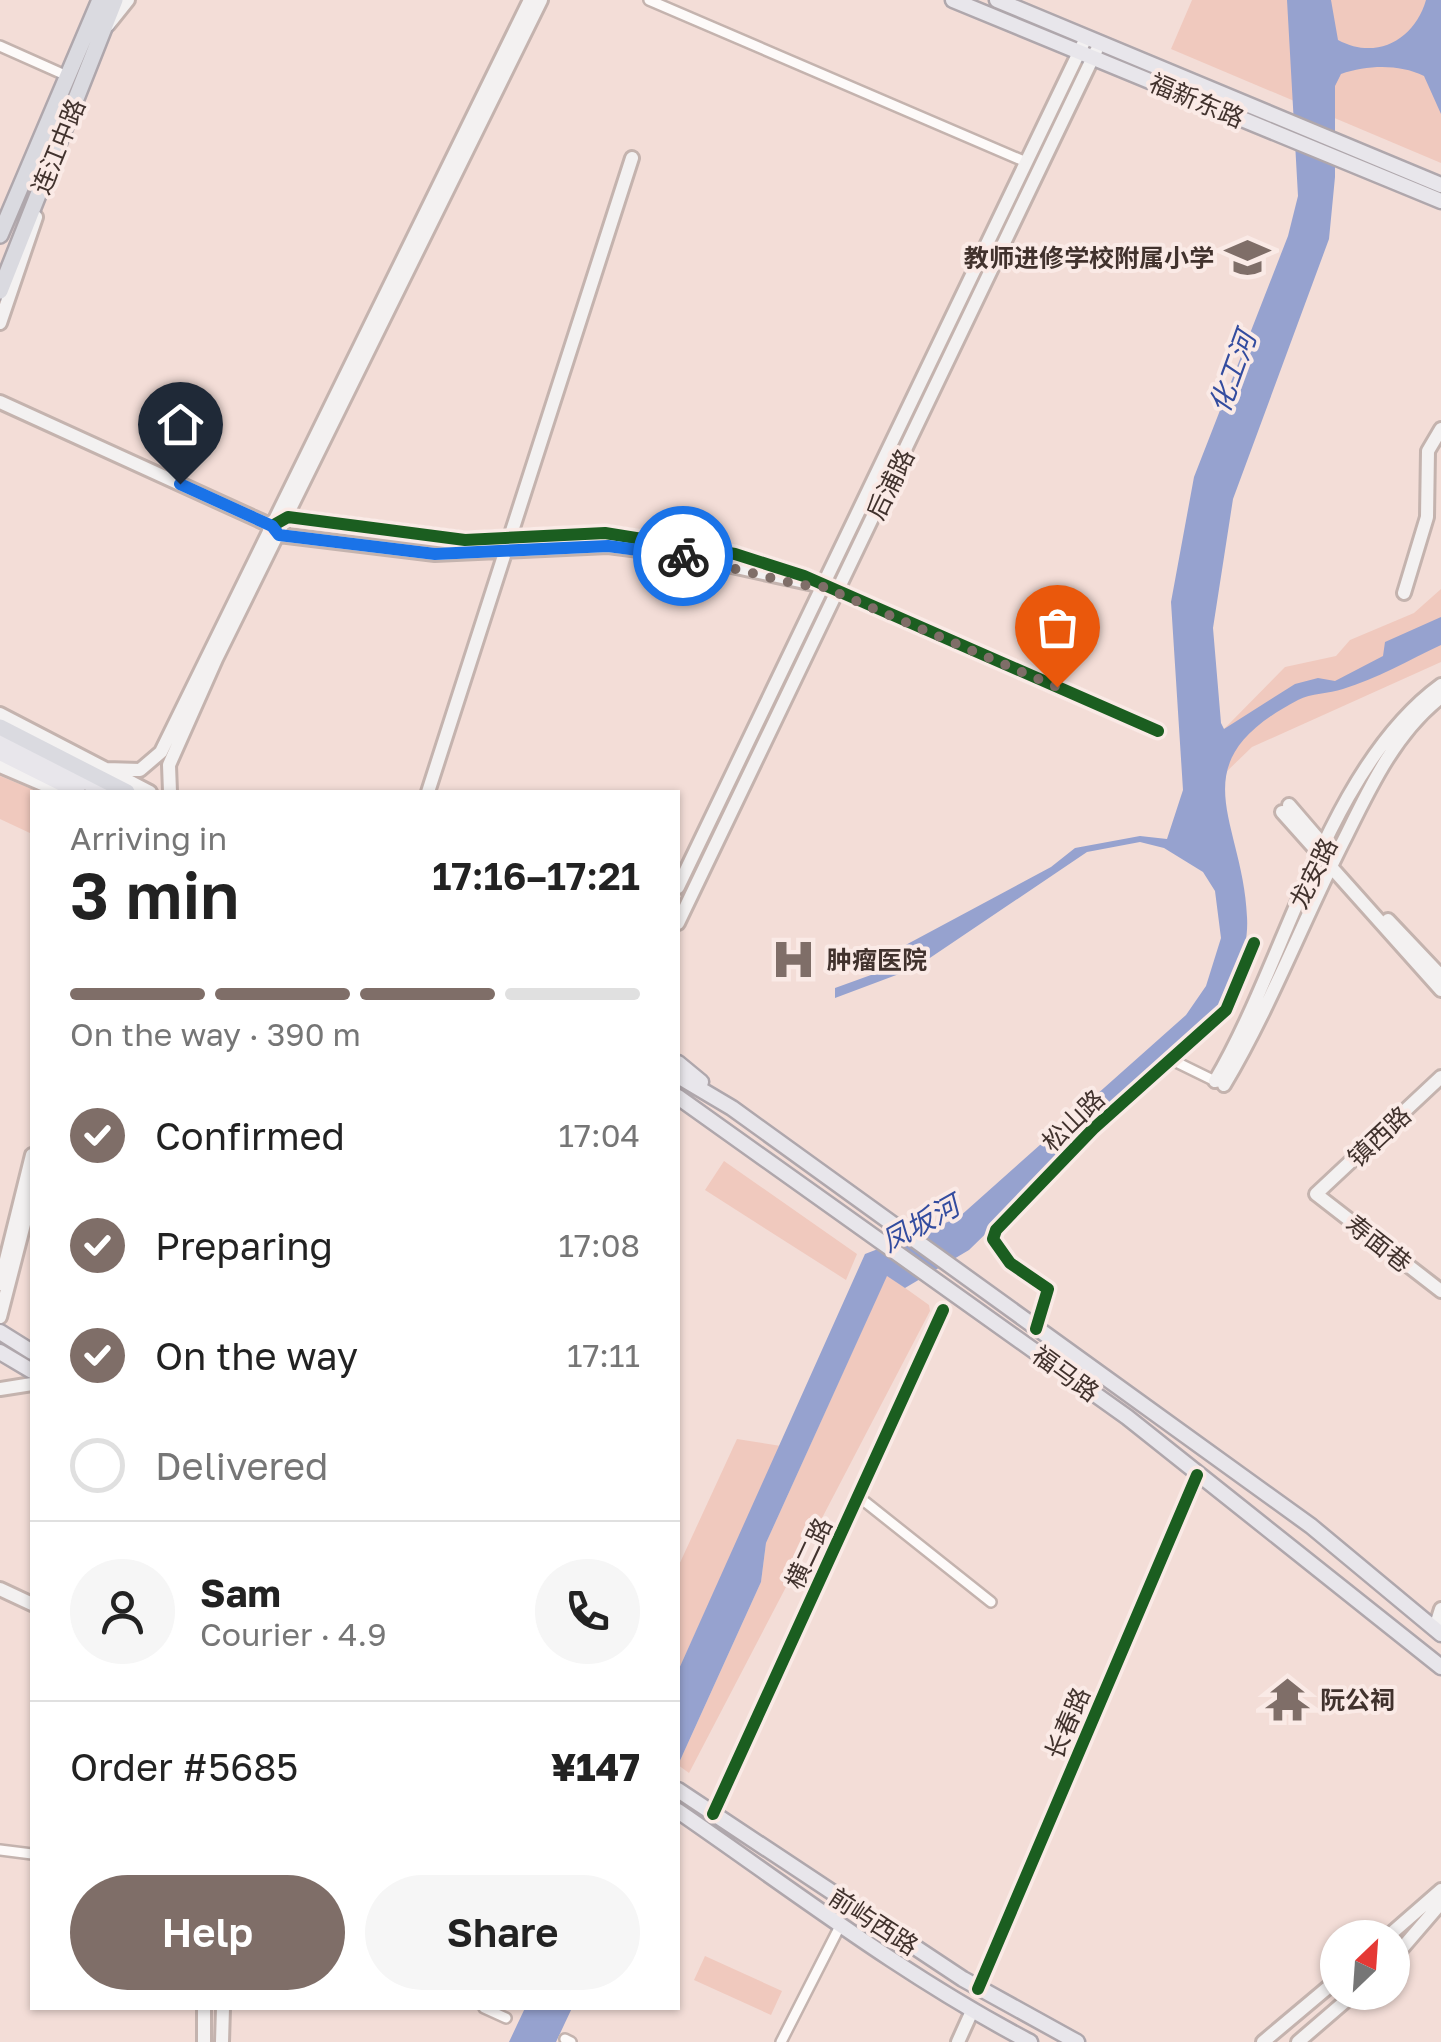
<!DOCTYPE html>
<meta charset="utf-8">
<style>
body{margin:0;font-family:"Golos Text","Noto Sans SC",sans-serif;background:#f6f6f6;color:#222;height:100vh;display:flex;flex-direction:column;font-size:38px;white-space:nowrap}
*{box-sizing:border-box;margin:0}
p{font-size:32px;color:#767676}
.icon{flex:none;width:55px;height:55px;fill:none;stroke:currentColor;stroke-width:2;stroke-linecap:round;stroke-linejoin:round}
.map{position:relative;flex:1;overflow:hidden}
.panel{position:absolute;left:30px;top:790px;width:650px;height:1220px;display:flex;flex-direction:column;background:#fff;border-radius:0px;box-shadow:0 2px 8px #0004}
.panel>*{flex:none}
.needle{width:65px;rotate:25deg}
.controls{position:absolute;left:1320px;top:1920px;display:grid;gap:20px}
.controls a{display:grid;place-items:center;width:90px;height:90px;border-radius:50%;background:#fff;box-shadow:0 2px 8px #0004;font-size:50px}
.pin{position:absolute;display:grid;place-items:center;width:85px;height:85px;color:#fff;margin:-102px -42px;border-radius:50% 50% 50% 0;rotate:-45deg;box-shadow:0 0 10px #0007}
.pin .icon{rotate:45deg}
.courier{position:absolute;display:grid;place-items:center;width:100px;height:100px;margin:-50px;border:8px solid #1a73e8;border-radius:50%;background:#fff;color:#222;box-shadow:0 2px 12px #0007}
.overview em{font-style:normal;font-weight:600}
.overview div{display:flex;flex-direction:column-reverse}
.overview{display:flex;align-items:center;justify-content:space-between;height:170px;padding:0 40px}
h1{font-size:65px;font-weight:600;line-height:75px}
.bar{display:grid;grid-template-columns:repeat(4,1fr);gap:15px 10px;align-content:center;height:120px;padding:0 40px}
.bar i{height:12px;border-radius:8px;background:#e0e0e0}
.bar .current{background:#7f6e68}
.bar p{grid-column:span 4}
.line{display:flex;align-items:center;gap:25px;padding:0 40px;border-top:2px solid #e0e0e0}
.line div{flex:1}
.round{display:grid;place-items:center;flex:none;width:105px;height:105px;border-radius:52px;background:#f6f6f6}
ol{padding:0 40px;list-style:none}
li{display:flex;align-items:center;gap:30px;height:110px}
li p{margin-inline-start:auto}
li .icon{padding:10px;border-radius:50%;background:#7f6e68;color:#fff;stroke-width:4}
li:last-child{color:#767676}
li i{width:55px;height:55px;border:5px solid #e0e0e0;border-radius:50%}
.action{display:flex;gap:20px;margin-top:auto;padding:20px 40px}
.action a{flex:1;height:115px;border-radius:60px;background:#7f6e68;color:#fff;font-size:40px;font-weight:600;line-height:115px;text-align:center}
.action a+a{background:#f6f6f6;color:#222}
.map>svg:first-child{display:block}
.green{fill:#f0c9be}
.water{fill:#96a2cf}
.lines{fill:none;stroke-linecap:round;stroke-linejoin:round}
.street-casing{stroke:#c4b3ae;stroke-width:14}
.secondary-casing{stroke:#c4b3ae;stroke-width:18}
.primary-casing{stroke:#afa7ac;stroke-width:19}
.highway-casing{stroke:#afa7ac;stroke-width:20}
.street{stroke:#fdfaf9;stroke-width:9}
.secondary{stroke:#f3f1f1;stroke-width:12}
.primary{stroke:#e8e6eb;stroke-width:14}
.highway{stroke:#dadae0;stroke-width:15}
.cycleway-casing{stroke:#faeae6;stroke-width:19}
.cycleway{stroke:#1b5e20;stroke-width:12}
.done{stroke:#7f6e68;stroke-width:10;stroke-dasharray:0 18}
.route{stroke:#1a73e8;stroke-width:12}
.labels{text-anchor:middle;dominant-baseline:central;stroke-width:8;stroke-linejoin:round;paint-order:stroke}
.street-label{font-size:25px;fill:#41322d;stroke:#faeae6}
.poi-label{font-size:25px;font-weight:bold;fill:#41322d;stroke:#faeae6;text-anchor:start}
.water-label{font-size:28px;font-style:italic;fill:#334c9f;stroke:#faeae6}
</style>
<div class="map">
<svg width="1441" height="2042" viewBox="0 0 1441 2042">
<rect width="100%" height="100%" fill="#f3ddd7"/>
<path class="green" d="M1192 0H1441V163L1171 49Z
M1441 589V662L1252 747 1223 775 1224 729 1285 667 1336 656 1350 640 1414 613Z
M0 776 39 792H32V834L0 819Z
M724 1161 857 1254 846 1280 705 1190Z
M887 1275 929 1305 930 1311 689 1773 678 1765 761 1582 766 1543Z
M737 1439 781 1446 678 1671V1567Z
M705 1956 782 1991 771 2015 694 1980Z"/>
<path class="water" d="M1287 0H1331L1338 40C1377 61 1415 39 1426 0H1441V114L1424 76C1399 64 1368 65 1341 74L1335 86V177L1329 239 1233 499 1213 628 1221 723 1224 729 1295 684 1318 678 1335 681 1383 656 1385 642 1441 617V645C1409 660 1376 679 1343 689 1329 694 1311 693 1298 700 1176 764 1243 818 1247 917 1249 949 1236 977 1221 1004L969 1250 905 1288 887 1276 766 1543 761 1582 678 1765V1671L865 1254 958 1218 1186 1015 1206 986 1221 938 1215 891 1203 872 1164 848 1140 842 1087 852 915 968 835 998V988L871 975 900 948 1051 867 1075 848 1140 836 1167 839 1183 790 1171 602 1194 477 1288 236 1298 196Z
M525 2008H572L556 2042H509Z"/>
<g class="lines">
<defs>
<path id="street" d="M649 0 1026 162
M0 46 65 75
M1172 1060 1217 1082
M1036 1329 1048 1289 1010 1263 993 1239 996 1230 1093 1129 1226 1010 1254 943
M859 1497 991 1602
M713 1814 943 1310
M0 1850 32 1854
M978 1989 1197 1475
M484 2008 506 2018
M565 2039 571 2042
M781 2042 839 1928"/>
<path id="secondary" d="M108 25 128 0
M0 323 36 217
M0 402 272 526 279 535 435 554 608 546 686 556 818 585
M272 526 288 517 465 540 605 533 735 554 804 576 1158 731
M1404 593 1427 517 1428 451 1441 429
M0 714 150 792
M0 766 61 792
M106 769 140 770 161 752 530 0
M170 792 169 765 216 659 541 0
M428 792 632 158
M1289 805 1326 848
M1282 812 1441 990
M678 887 1083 44
M1388 920 1441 976
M678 923 1096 51
M1441 1077 1316 1194 1441 1291
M1215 1081C1286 962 1327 768 1441 685
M1224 1085C1271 1006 1304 918 1346 836 1370 787 1396 732 1441 697
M0 1284 32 1155
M0 1317 32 1193
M0 1389 32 1384
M0 1589 32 1604
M1435 1628 1441 1609
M1386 1938 1441 1890
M1392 1960 1441 1903
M204 2042V2008
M222 2042 223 2008
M958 2042 972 2011
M1263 2042 1338 1979
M1298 2042 1356 1992"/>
<path id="primary" d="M953 0 1441 201
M997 0 1441 185
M0 740 106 792
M0 753 78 792
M678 1063 701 1082
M678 1076 732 1108 1311 1526 1441 1634
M678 1097 1127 1417 1441 1667
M0 1332 32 1352
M0 1352 32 1371
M678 1790 963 1979 1077 2042
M678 1811C794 1891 904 1976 1030 2042"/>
<path id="highway" d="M0 235 100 0
M0 291 115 0
M0 727 127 792"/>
</defs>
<use href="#street" class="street-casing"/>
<use href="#secondary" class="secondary-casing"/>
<use href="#primary" class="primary-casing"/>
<use href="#highway" class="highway-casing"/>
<use href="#street" class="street"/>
<use href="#secondary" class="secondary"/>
<use href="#primary" class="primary"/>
<use href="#highway" class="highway"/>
<defs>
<path id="cycleway" d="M272 526 288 517 465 540 605 533 735 554 804 576 1158 731
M1036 1329 1048 1289 1010 1263 993 1239 996 1230 1093 1129 1226 1010 1254 943
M713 1814 943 1310
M978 1989 1197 1475"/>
</defs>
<use href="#cycleway" class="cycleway-casing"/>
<use href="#cycleway" class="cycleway"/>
</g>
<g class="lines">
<path class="done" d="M683 556 800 585 821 586 1057 687"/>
<path class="route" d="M180 484 272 526 279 535 435 554 608 546 683 556"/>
</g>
<defs>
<symbol id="school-bare" viewBox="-9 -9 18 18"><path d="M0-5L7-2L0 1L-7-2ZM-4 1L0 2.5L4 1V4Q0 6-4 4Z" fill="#7f6e68" stroke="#faeae6" stroke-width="2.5" paint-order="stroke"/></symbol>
<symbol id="hospital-bare" viewBox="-9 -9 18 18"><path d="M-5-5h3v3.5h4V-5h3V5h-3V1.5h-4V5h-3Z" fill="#7f6e68" stroke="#faeae6" stroke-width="2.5" paint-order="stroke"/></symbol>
<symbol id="temple-bare" viewBox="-9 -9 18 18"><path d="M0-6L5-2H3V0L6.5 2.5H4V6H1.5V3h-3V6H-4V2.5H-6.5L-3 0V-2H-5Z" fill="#7f6e68" stroke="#faeae6" stroke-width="2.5" paint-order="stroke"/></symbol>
</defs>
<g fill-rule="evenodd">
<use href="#school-bare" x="1216" y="226" width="63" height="63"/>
<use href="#hospital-bare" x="762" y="928" width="63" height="63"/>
<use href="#temple-bare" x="1256" y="1668" width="63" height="63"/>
</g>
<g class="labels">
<g class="street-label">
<text transform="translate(1197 100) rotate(23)">福新东路</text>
<text transform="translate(58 146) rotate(-68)">连江中路</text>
<text transform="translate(890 484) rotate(-64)">后浦路</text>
<text transform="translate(1313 873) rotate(-64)">龙安路</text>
<text transform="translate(1073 1120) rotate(-44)">松山路</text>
<text transform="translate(1379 1136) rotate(-43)">镇西路</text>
<text transform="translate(1379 1243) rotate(38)">寿面巷</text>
<text transform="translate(1066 1373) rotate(36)">福马路</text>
<text transform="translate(808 1553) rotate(-65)">横二路</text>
<text transform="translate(1067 1723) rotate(-67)">长春路</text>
<text transform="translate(874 1921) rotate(33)">前屿西路</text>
</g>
<g class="poi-label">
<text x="1214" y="257" text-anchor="end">教师进修学校附属小学</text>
<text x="827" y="959">肿瘤医院</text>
<text x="1320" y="1699">阮公祠</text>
</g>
<g class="water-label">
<text transform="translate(1232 372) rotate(-70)">化工河</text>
<text transform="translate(920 1223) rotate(-29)">凤坂河</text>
</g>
</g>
</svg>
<div class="controls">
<a><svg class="needle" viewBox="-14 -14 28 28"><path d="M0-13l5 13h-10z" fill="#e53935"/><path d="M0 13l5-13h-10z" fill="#767676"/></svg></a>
</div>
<div class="pin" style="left:1057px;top:687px;background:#ea580c"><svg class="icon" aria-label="bag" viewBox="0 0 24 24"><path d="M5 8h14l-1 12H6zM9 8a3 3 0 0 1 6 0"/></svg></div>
<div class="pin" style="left:180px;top:484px;background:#1f2937"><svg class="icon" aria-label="home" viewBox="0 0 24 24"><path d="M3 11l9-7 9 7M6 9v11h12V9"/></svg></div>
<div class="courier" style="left:683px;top:556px"><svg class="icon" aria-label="bike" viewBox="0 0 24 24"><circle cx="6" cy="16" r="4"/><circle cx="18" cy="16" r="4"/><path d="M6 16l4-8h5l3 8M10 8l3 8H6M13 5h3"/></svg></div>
<section class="panel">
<div class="overview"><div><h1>3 min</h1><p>Arriving in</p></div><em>17:16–17:21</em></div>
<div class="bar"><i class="current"></i><i class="current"></i><i class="current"></i><i></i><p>On the way · 390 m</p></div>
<ol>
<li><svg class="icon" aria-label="check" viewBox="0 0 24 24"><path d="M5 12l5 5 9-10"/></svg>Confirmed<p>17:04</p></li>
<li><svg class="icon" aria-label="check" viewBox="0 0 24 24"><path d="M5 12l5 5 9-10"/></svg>Preparing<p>17:08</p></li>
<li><svg class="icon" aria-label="check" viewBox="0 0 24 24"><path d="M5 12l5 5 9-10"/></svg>On the way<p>17:11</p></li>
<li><i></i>Delivered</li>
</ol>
<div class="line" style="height:180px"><a class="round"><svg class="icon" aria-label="person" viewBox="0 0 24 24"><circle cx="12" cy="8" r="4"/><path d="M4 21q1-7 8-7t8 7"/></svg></a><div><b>Sam</b><p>Courier · 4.9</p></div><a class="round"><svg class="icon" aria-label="phone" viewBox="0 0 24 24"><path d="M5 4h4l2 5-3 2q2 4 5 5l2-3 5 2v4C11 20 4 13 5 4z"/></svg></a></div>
<div class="line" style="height:130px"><div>Order #5685</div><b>¥147</b></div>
<div class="action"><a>Help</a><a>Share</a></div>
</section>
</div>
